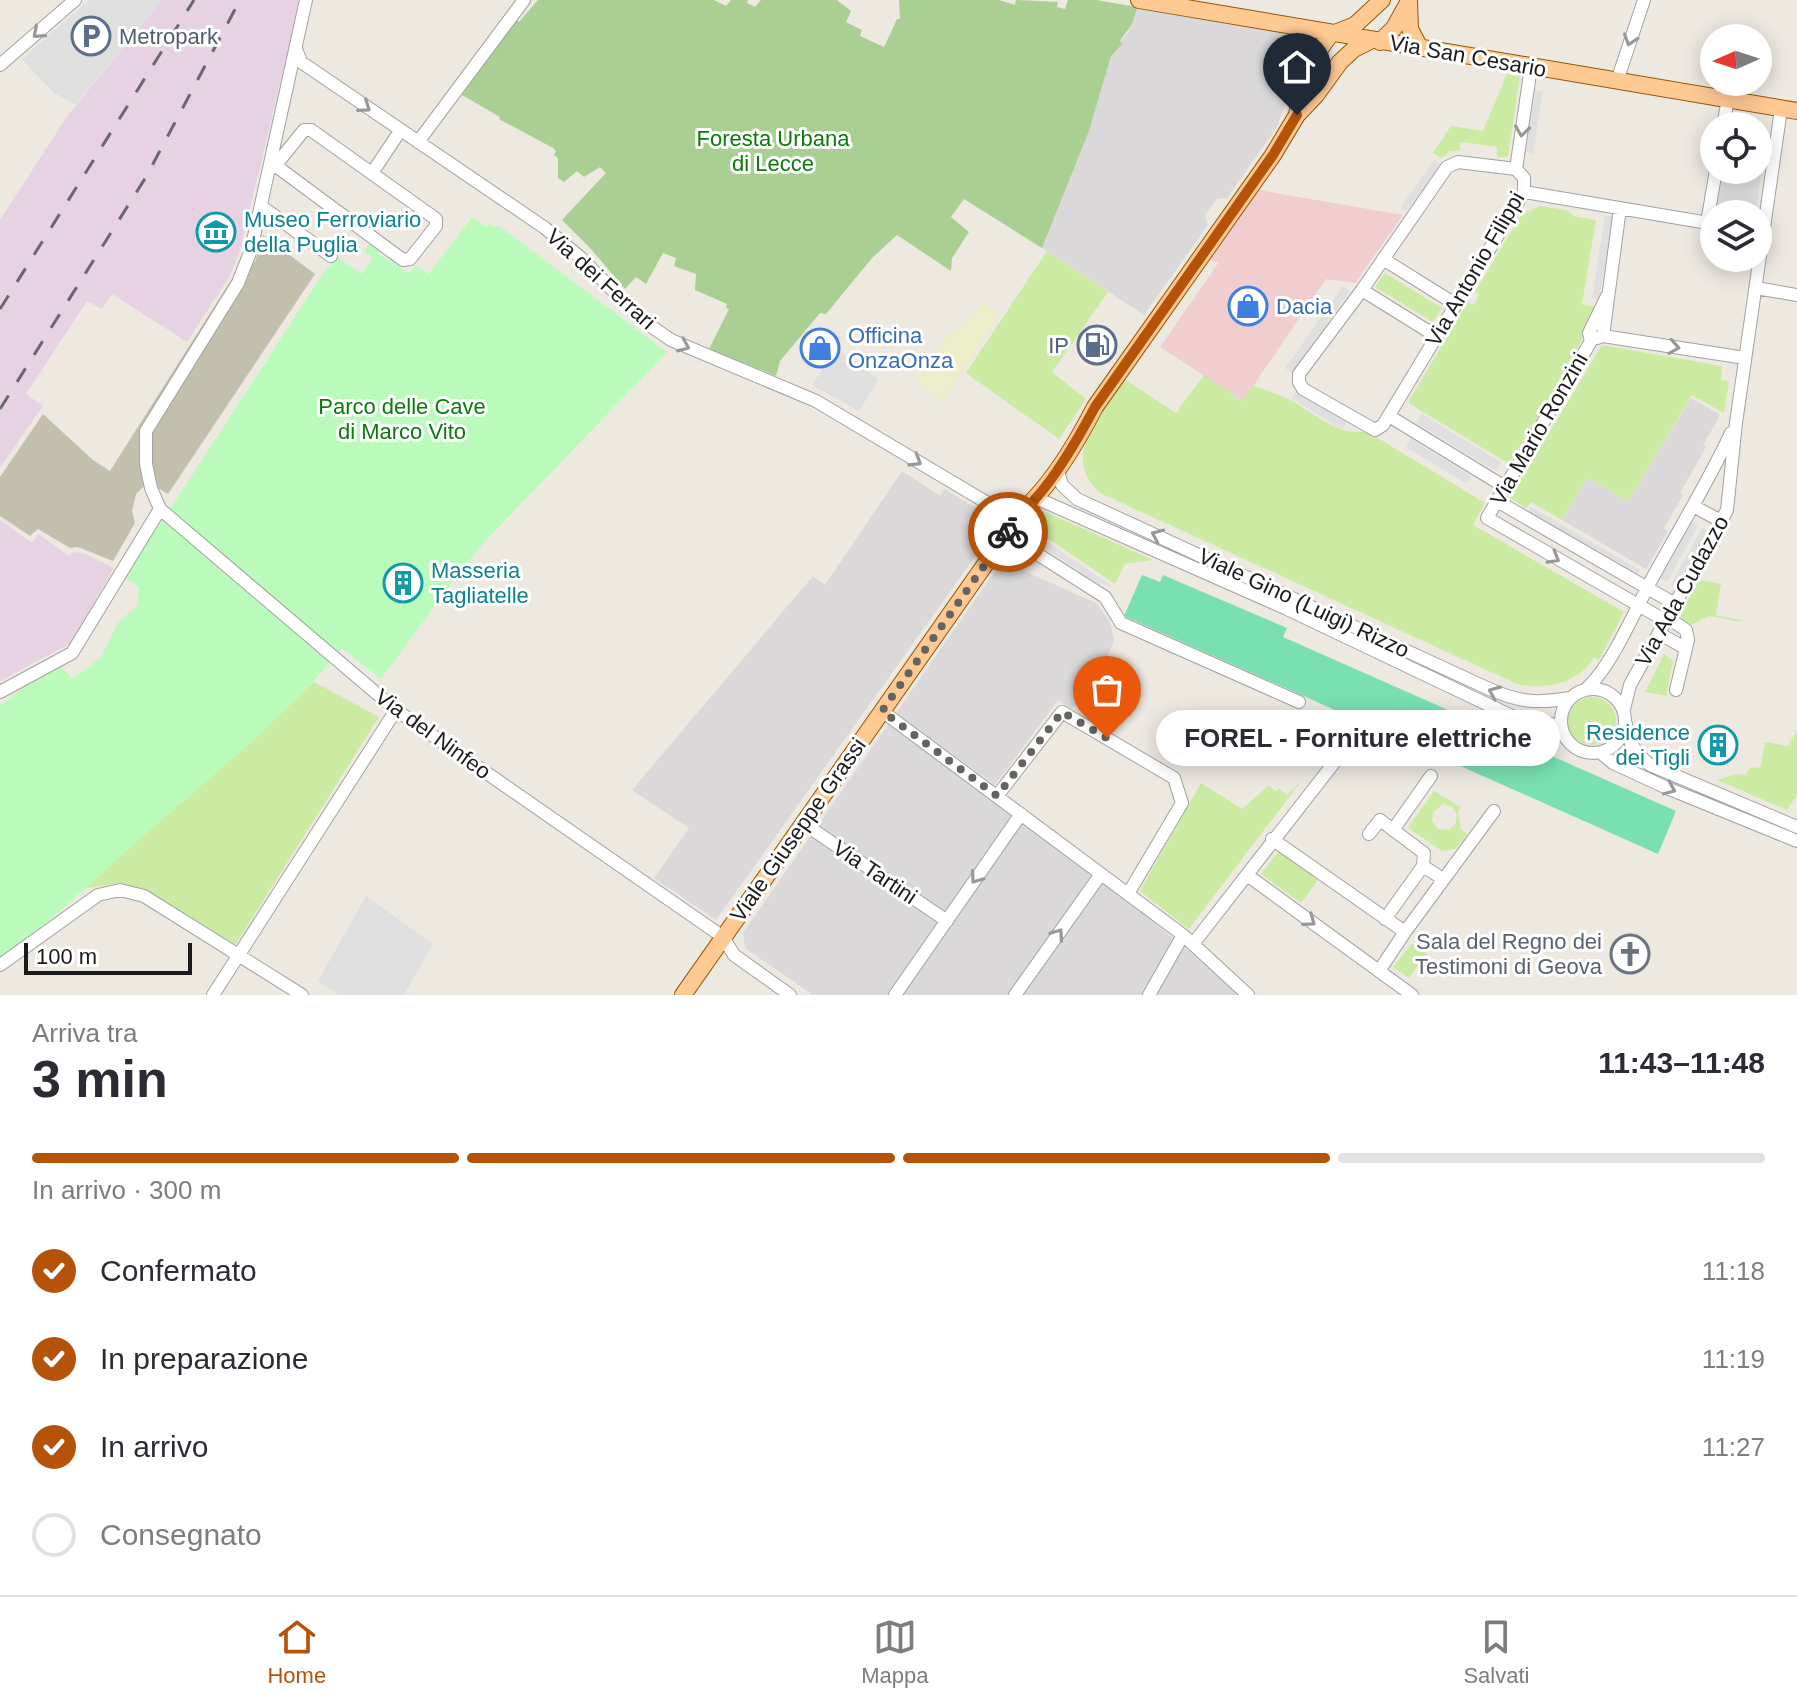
<!DOCTYPE html>
<html lang="it">
<meta charset="utf-8">
<style>
body{margin:0;font-family:Helvetica,sans-serif;background:#f2f2f3;color:#2b2b33;height:100vh;display:flex;flex-direction:column;font-size:30px;white-space:nowrap}
*{box-sizing:border-box;margin:0}
p{font-size:26px;color:#7c7c81}
.icon{flex:none;width:44px;height:44px;fill:none;stroke:currentColor;stroke-width:2;stroke-linecap:round;stroke-linejoin:round}
.map{position:relative;height:995px;overflow:hidden}
.panel{display:flex;flex-direction:column;background:#fff;flex:1}
.panel>*{flex:none}
.needle{width:52px;rotate:267deg}
.tools{position:absolute;left:1700px;top:24px;display:grid;gap:16px}
.tools a{display:grid;place-items:center;width:72px;height:72px;border-radius:50%;background:#fff;box-shadow:0 4px 20px #0003;font-size:40px}
.scale{position:absolute;left:24px;bottom:20px;width:168px;box-sizing:border-box;padding-left:8px;border:4px solid #1b1b1b;border-top:0;font-size:22px;line-height:28px;white-space:nowrap;color:#1b1b1b;-webkit-text-stroke:6px #fff;paint-order:stroke}
.pin{position:absolute;display:grid;place-items:center;width:68px;height:68px;color:#fff;margin:-82px -34px;border-radius:50% 50% 50% 0;rotate:-45deg;box-shadow:0 0 8px #0007}
.pin .icon{rotate:45deg}
.courier{position:absolute;display:grid;place-items:center;width:80px;height:80px;margin:-40px;border:6px solid #b45309;border-radius:50%;background:#fff;color:#222;box-shadow:0 2px 10px #0007}
.bubble{position:absolute;height:56px;border-radius:28px;background:#fff;box-shadow:0 4px 20px #0003;font-size:26px;font-weight:700;line-height:56px;text-align:center}
.summary em{font-style:normal;font-weight:700}
.summary div{display:flex;flex-direction:column-reverse}
.summary{display:flex;align-items:center;justify-content:space-between;height:136px;padding:0 32px}
h1{font-size:52px;font-weight:700;line-height:60px}
.bar{display:grid;grid-template-columns:repeat(4,1fr);gap:12px 8px;align-content:center;height:96px;padding:0 32px}
.bar i{height:10px;border-radius:6px;background:#e1e1e2}
.bar .active{background:#b45309}
.bar p{grid-column:span 4}
ol{padding:0 32px;list-style:none}
li{display:flex;align-items:center;gap:24px;height:88px}
li p{margin-inline-start:auto}
li .icon{padding:8px;border-radius:50%;background:#b45309;color:#fff;stroke-width:4}
li:last-child{color:#7c7c81}
li i{width:44px;height:44px;border:4px solid #e1e1e2;border-radius:50%}
.tabs{display:flex;justify-content:space-around;align-items:center;height:112px;border-top:2px solid #e1e1e2;background:#fff;font-size:22px;color:#7c7c81}
.tabs a{display:grid;justify-items:center;gap:4px}
.tabs .active{color:#b45309}
.map>svg:first-child{display:block}
.residential{fill:#dad8d8}
.commercial{fill:#f0cecf}
.industrial{fill:#e7d2e4}
.construction{fill:#c2c0ac}
.farmland{fill:#edeeca}
.grass{fill:#cbeba3;fill-rule:evenodd}
.forest{fill:#a9cf93}
.park{fill:#bafbbb}
.pitch{fill:#7ae0b2}
.parking{fill:#dfdfdf}
.lines{fill:none;stroke-linecap:round;stroke-linejoin:round}
.minor-casing{stroke:#a2a2a2;stroke-width:14}
.major-casing{stroke:#935800;stroke-width:18}
.minor{stroke:#fff;stroke-width:12}
.major{stroke:#ffc994;stroke-width:16}
.rail{stroke:#696969;stroke-width:3;stroke-dasharray:16 16;stroke-linecap:butt}
.oneway{stroke:#989898}
.done{stroke:#646360;stroke-width:8;stroke-dasharray:0 14.4}
.route{stroke:#b45309;stroke-width:10}
.labels{text-anchor:middle;dominant-baseline:central;stroke-width:6;stroke-linejoin:round;paint-order:stroke}
.service-label{font-size:22px;fill:#4e5e75;stroke:#fff;text-anchor:start}
.street-label{font-size:22px;fill:#1b1b1b;stroke:#fff}
.park-label{font-size:22px;fill:#077c09;stroke:#fff}
.culture-label{font-size:22px;fill:#0d838f;stroke:#fff;text-anchor:start}
.shop-label{font-size:22px;fill:#366cbe;stroke:#fff;text-anchor:start}
.worship-label{font-size:22px;fill:#5b616d;stroke:#fff;text-anchor:end}
</style>
<div class="map">
<svg width="1797" height="995" viewBox="0 0 1797 995">
<rect width="100%" height="100%" fill="#ede8e0"/>
<path class="residential" d="M1137 7 1282 33 1294 36 1298 46 1288 97 1277 127 1227 198 1217 199 1205 215 1208 225 1144 315 1042 248 1089 131 1111 56 1129 31Z
M1691 398 1719 414 1718 419 1703 445 1706 447 1680 493 1683 495 1664 528 1668 531 1646 569 1562 520 1588 477 1628 501Z
M902 471 940 496 944 489 991 517 994 530 716 920 654 878 689 828 632 790 813 576 825 585Z
M1002 561 1096 603 1110 622 1114 641 1087 700 1071 709 1058 700 995 785 896 713Z
M889 723 1106 883 1242 995H813L745 948 743 933Z"/>
<path class="commercial" d="M1259 190 1403 215 1355 283 1326 279 1243 401 1160 347 1219 262 1210 260Z"/>
<path class="industrial" d="M162 0H300L240 250 230 276 187 342 112 294 102 309 87 301 26 394 43 406 0 468V220L68 115Z
M0 520 32 543 38 534 69 556 73 552 83 553 114 568 71 643 0 681Z"/>
<path class="construction" d="M263 235 315 274 168 494 148 482 136 494 132 511 135 523 113 561 78 547 70 548 38 529 30 536 0 516V477L43 414 93 460 110 471 233 277 241 256 255 262Z"/>
<path class="farmland" d="M984 303 1000 314 943 402 915 380 952 330 956 333Z"/>
<path class="grass" d="M1507 74 1520 76 1508 157H1497V147L1461 142 1459 151H1450L1441 158 1433 153 1451 126 1483 131Z
M1540 206 1566 210 1574 216 1596 220 1582 304 1596 307 1573 358 1509 464 1410 404 1409 401 1468 302 1474 305 1479 295 1475 292 1521 215Z
M1047 251 1108 292 1052 372 1086 399 1059 439 966 373Z
M1385 273 1442 308 1433 322 1375 287Z
M1602 345 1722 366 1721 380 1729 381 1724 413 1692 395 1628 501 1588 477 1562 520 1531 502 1526 508 1510 498Z
M1204 375 1242 401 1253 386C1265 390 1278 394 1290 400 1315 413 1337 437 1366 431L1485 503 1473 525 1624 612 1599 660 1594 657C1580 684 1543 690 1517 684L1100 493C1059 456 1101 414 1124 379L1176 413Z
M1041 511 1048 513 1153 560 1125 564 1115 584 1028 525Z
M1699 580 1721 584 1716 615 1741 620 1740 622 1709 616 1691 625 1681 618V613Z
M1664 654 1673 661 1666 696 1645 692Z
M314 682 379 717 234 947 147 892 120 883 82 889Z
M1568 721a24 24 0 1 1 48 0a24 24 0 1 1-48 0Z
M1797 731V795L1787 810 1717 780 1736 774 1745 775 1751 767 1760 768 1765 742 1788 746Z
M1302 780 1189 929 1140 891 1201 783 1242 809 1269 785 1275 791 1279 788 1287 795Z
M1434 791 1461 807 1458 811 1461 829 1467 834 1456 849 1442 851 1408 828ZM1443 804 1452 807 1457 815 1455 825 1448 830 1438 829 1432 821 1433 812Z
M1279 851 1318 880 1302 902H1300L1261 874Z
M1412 943 1427 953 1409 978 1393 967Z"/>
<path class="forest" d="M538 0H714L726 6 731 0H748L747 3 755 7 761 0H837L851 11 846 22 862 30 860 36 884 47 897 19H900L899 0H999L1015 5 1016 0 1058 2 1057 7 1065 9 1068 0H1096L1137 7C1132 27 1131 25 1120 41L1122 44 1111 56 1089 131 1042 248 964 199 951 217 969 232 952 258 951 271 897 235 872 258 826 314 820 313 780 361 776 376 709 349 729 309 726 308 727 304 695 290 696 274 674 266 676 258 663 253 646 284 636 277 625 289 591 249 562 220 606 173 600 167 584 177 577 171 564 182 558 178V158L554 155 556 151 553 148 499 119 500 117 462 95 516 20 519 22Z"/>
<path class="park" d="M472 217 486 227 489 224 495 228 498 225 667 352 488 538 462 569 381 679 342 648C286 718 208 779 141 838 95 878 51 924 0 957V706L33 680 60 666 73 679 102 656 117 624 137 605 139 587 123 576 163 520 324 272 337 257 362 274 373 258 364 251 371 241 380 248 377 253 409 273 415 266 429 274Z"/>
<path class="pitch" d="M1142 575 1160 582 1163 575 1287 628 1283 637 1676 811 1658 854 1124 616Z"/>
<path class="parking" d="M89 0H162L75 105 53 92 22 59Z
M1535 90 1543 91 1533 154 1526 152Z
M1758 157 1764 158 1755 214H1714L1713 218 1720 170H1758Z
M1434 160 1441 164 1406 212 1400 208Z
M1605 216 1613 217 1599 299 1592 298Z
M1343 286 1350 291 1292 373 1285 368Z
M836 349 879 379 859 411 812 385Z
M1296 391 1347 422 1342 429 1292 399Z
M1422 414 1501 462 1496 471 1416 423Z
M1411 439 1471 476 1467 484 1406 447Z
M1531 507 1640 570 1636 576 1527 513Z
M1691 522 1698 526 1667 582 1659 578Z
M1702 528 1710 533 1678 588 1671 584Z
M1043 539 1112 586 1109 587 1102 583 1099 584 1036 542Z
M366 896 433 944 404 995H339L318 981Z"/>
<g class="lines">
<defs>
<path id="minor" d="M306 0 251 250 238 283 146 431V464L151 488 160 509 396 710 723 937 734 955 790 995
M296 49 301 62 545 228 581 258 642 320 671 340 816 401 1016 520
M0 65 75 0
M1617 81 1644 0
M1723 126 1728 99
M304 130H311L436 219V226L410 259 403 260 272 163 279 161Z
M418 142 524 0
M1516 169 1458 162 1447 167 1362 290 1299 374V382L1303 389 1375 430 1383 425 1524 192V178L1516 169 1531 67
M372 173 400 131
M1524 192 1714 224
M262 207 331 256
M1707 223 1716 170
M1383 259 1455 304
M1756 288 1797 295
M1362 290 1436 336
M1607 296 1589 333 1591 341 1487 518 1666 621
M1603 336 1745 358
M1597 338 1603 336 1620 208
M1389 416 1505 487
M1057 467 1062 485 1077 499 1487 688C1518 702 1536 704 1570 698
M1036 498 1285 608 1516 718 1561 726
M1497 501 1675 604
M1693 506 1721 521
M1006 534 1105 597 1121 623 1299 702
M1668 618 1686 630 1688 640 1676 690
M1660 634 1685 648
M1561 721a32 32 0 1 1 64 0a32 32 0 1 1-64 0Z
M1586 689C1609 669 1632 618 1646 590 1674 537 1706 487 1731 433
M0 692 72 653 160 509
M1624 709 1630 685 1727 510 1736 423 1781 109
M882 711 1183 935 1248 995
M1626 724C1628 743 1636 753 1650 765L1797 827
M1601 753 1613 763 1667 788 1797 841
M997 796 1062 712 1174 778 1182 803 1128 894
M803 823 947 921
M1393 830 1431 776
M1369 834 1380 820 1424 853 1423 866 1443 879
M1272 839 1405 932
M1247 875 1412 995
M1385 919 1423 866
M1193 944 1351 741
M0 965 98 895 120 890 144 896 302 995
M1379 971 1405 932 1494 811
M213 995 396 710
M895 995 1021 814
M1015 995 1101 874
M1149 995 1183 935"/>
<path id="major" d="M1139 0 1797 111
M1409 0 1410 29 1420 48
M1335 33 1355 25 1382 0
M1380 42 1394 28 1409 1
M1297 115C1302 83 1311 59 1331 34
M683 995 1024 509C1052 484 1078 440 1095 407L1273 155 1297 115 1316 95 1340 62 1354 49 1372 40"/>
</defs>
<use href="#minor" class="minor-casing"/>
<use href="#major" class="major-casing"/>
<use href="#minor" class="minor"/>
<use href="#major" class="major"/>
<path class="rail" d="M0 309 194 0
M0 409 146 177 240 0"/>
</g>
<defs><path id="oneway-chevron" d="M-2-3.5L2.5 0L-2 3.5" fill="none" stroke-width="1.6" stroke-linecap="round" stroke-linejoin="round" transform="scale(2)"/></defs>
<g class="oneway">
<use href="#oneway-chevron" transform="translate(38 33) rotate(139)"/>
<use href="#oneway-chevron" transform="translate(1630 40) rotate(108)"/>
<use href="#oneway-chevron" transform="translate(365 107) rotate(35)"/>
<use href="#oneway-chevron" transform="translate(1522 131) rotate(98)"/>
<use href="#oneway-chevron" transform="translate(684 346) rotate(23)"/>
<use href="#oneway-chevron" transform="translate(1674 347) rotate(9)"/>
<use href="#oneway-chevron" transform="translate(916 461) rotate(31)"/>
<use href="#oneway-chevron" transform="translate(1157 535) rotate(-156)"/>
<use href="#oneway-chevron" transform="translate(1554 558) rotate(30)"/>
<use href="#oneway-chevron" transform="translate(1494 692) rotate(-157)"/>
<use href="#oneway-chevron" transform="translate(1670 789) rotate(24)"/>
<use href="#oneway-chevron" transform="translate(976 878) rotate(125)"/>
<use href="#oneway-chevron" transform="translate(1310 921) rotate(36)"/>
<use href="#oneway-chevron" transform="translate(1058 934) rotate(-55)"/>
</g>
<g class="lines">
<path class="done" d="M1008 532 882 711 997 796 1062 712 1107 738"/>
<path class="route" d="M1008 532C1017 519 1026 510 1036 498 1056 476 1081 433 1095 407L1273 155 1297 115"/>
</g>
<defs>
<symbol id="parking-ring" viewBox="-11 -11 22 22"><circle r="9.5" fill="#fff" stroke="#5c6f8a" stroke-width="1.5"/><path d="M-3.5-5.5H1a3.5 3.5 0 0 1 0 7H-1V5.5H-3.5ZM-1-3.4V-.6H.8a1.4 1.4 0 0 0 0-2.8Z" fill="#5c6f8a"/></symbol>
<symbol id="museum-ring" viewBox="-11 -11 22 22"><circle r="9.5" fill="#fff" stroke="#0f9aa8" stroke-width="1.5"/><path d="M0-6L6-3V-2H-6V-3ZM-5-1h2V3h-2ZM-1-1h2V3h-2ZM3-1h2V3H3ZM-6 4H6V6H-6Z" fill="#0f9aa8"/></symbol>
<symbol id="shop-ring" viewBox="-11 -11 22 22"><circle r="9.5" fill="#fff" stroke="#3f7fe0" stroke-width="1.5"/><path d="M-5-2.5h2.3a2.7 3.5 0 0 1 5.4 0H5L5.5 6h-11ZM-1.5-2.5h3a1.5 2.3 0 0 0-3 0Z" fill="#3f7fe0"/></symbol>
<symbol id="fuel-ring" viewBox="-11 -11 22 22"><circle r="9.5" fill="#fff" stroke="#5c6f8a" stroke-width="1.5"/><path d="M-5.5-6h7V0h2V4h1.3V-2.5L3-4.5l.8-.8L6-3V5H2.5V1h-1V6h-7ZM-4.2-4.7v3.2H.2V-4.7Z" fill="#5c6f8a"/></symbol>
<symbol id="building-ring" viewBox="-11 -11 22 22"><circle r="9.5" fill="#fff" stroke="#0f9aa8" stroke-width="1.5"/><path d="M-4-6H4V6H1V3H-1V6H-4ZM-2.5-4.3h1.7v1.8h-1.7ZM.8-4.3h1.7v1.8H.8ZM-2.5-1h1.7V.8h-1.7ZM.8-1h1.7V.8H.8Z" fill="#0f9aa8"/></symbol>
<symbol id="church-ring" viewBox="-11 -11 22 22"><circle r="9.5" fill="#fff" stroke="#6b7280" stroke-width="1.5"/><path d="M-1.2-6h2.4v3.5h3.3v2.4h-3.3V6h-2.4V-.1h-3.3v-2.4h3.3Z" fill="#6b7280"/></symbol>
</defs>
<g fill-rule="evenodd">
<use href="#parking-ring" x="69" y="14" width="44" height="44"/>
<use href="#museum-ring" x="194" y="210" width="44" height="44"/>
<use href="#shop-ring" x="1226" y="284" width="44" height="44"/>
<use href="#fuel-ring" x="1075" y="323" width="44" height="44"/>
<use href="#shop-ring" x="798" y="326" width="44" height="44"/>
<use href="#building-ring" x="381" y="561" width="44" height="44"/>
<use href="#building-ring" x="1696" y="723" width="44" height="44"/>
<use href="#church-ring" x="1608" y="932" width="44" height="44"/>
</g>
<g class="labels">
<g class="service-label">
<text x="119" y="36">Metropark</text>
<text x="1069" y="345" text-anchor="end">IP</text>
</g>
<g class="street-label">
<text transform="translate(1468 56) rotate(10)">Via San Cesario</text>
<text transform="translate(1475 269) rotate(-60)">Via Antonio Filippi</text>
<text transform="translate(601 279) rotate(42)">Via dei Ferrari</text>
<text transform="translate(1539 429) rotate(-60)">Via Mario Ronzini</text>
<text transform="translate(1682 591) rotate(-61)">Via Ada Cudazzo</text>
<text transform="translate(1304 603) rotate(25)">Viale Gino (Luigi) Rizzo</text>
<text transform="translate(433 734) rotate(36)">Via del Ninfeo</text>
<text transform="translate(798 830) rotate(-55)">Viale Giuseppe Grassi</text>
<text transform="translate(875 872) rotate(34)">Via Tartini</text>
</g>
<g class="park-label">
<text x="773" y="138">Foresta Urbana<tspan x="773" dy="25">di Lecce</tspan></text>
<text x="402" y="406">Parco delle Cave<tspan x="402" dy="25">di Marco Vito</tspan></text>
</g>
<g class="culture-label">
<text x="244" y="219">Museo Ferroviario<tspan x="244" dy="25">della Puglia</tspan></text>
<text x="431" y="570">Masseria<tspan x="431" dy="25">Tagliatelle</tspan></text>
<text x="1690" y="732" text-anchor="end">Residence<tspan x="1690" dy="25">dei Tigli</tspan></text>
</g>
<g class="shop-label">
<text x="1276" y="306">Dacia</text>
<text x="848" y="335">Officina<tspan x="848" dy="25">OnzaOnza</tspan></text>
</g>
<g class="worship-label">
<text x="1602" y="941">Sala del Regno dei<tspan x="1602" dy="25">Testimoni di Geova</tspan></text>
</g>
</g>
</svg>
<div class="tools">
<a><svg class="needle" viewBox="-14 -14 28 28"><path d="M0-13l5 13h-10z" fill="#e53935"/><path d="M0 13l5-13h-10z" fill="#7c7c81"/></svg></a>
<a><svg class="icon" aria-label="locate" viewBox="0 0 24 24"><circle cx="12" cy="12" r="6"/><path d="M12 2v4M12 18v4M2 12h4M18 12h4"/></svg></a>
<a><svg class="icon" aria-label="layers" viewBox="0 0 24 24"><path d="M12 4l9 5-9 5-9-5zM3 14l9 5 9-5"/></svg></a>
</div>
<div class="scale">100 m</div>
<div class="pin" style="left:1107px;top:738px;background:#ea580c"><svg class="icon" aria-label="bag" viewBox="0 0 24 24"><path d="M5 8h14l-1 12H6zM9 8a3 3 0 0 1 6 0"/></svg></div>
<div class="pin" style="left:1297px;top:115px;background:#1f2937"><svg class="icon" aria-label="home" viewBox="0 0 24 24"><path d="M3 11l9-7 9 7M6 9v11h12V9"/></svg></div>
<div class="courier" style="left:1008px;top:532px"><svg class="icon" aria-label="bike" viewBox="0 0 24 24"><circle cx="6" cy="16" r="4"/><circle cx="18" cy="16" r="4"/><path d="M6 16l4-8h5l3 8M10 8l3 8H6M13 5h3"/></svg></div>
<div class="bubble" style="left:1156px;top:710px;width:404px">FOREL - Forniture elettriche</div>
</div>
<section class="panel">
<div class="summary"><div><h1>3 min</h1><p>Arriva tra</p></div><em>11:43–11:48</em></div>
<div class="bar"><i class="active"></i><i class="active"></i><i class="active"></i><i></i><p>In arrivo · 300 m</p></div>
<ol>
<li><svg class="icon" aria-label="check" viewBox="0 0 24 24"><path d="M5 12l5 5 9-10"/></svg>Confermato<p>11:18</p></li>
<li><svg class="icon" aria-label="check" viewBox="0 0 24 24"><path d="M5 12l5 5 9-10"/></svg>In preparazione<p>11:19</p></li>
<li><svg class="icon" aria-label="check" viewBox="0 0 24 24"><path d="M5 12l5 5 9-10"/></svg>In arrivo<p>11:27</p></li>
<li><i></i>Consegnato</li>
</ol>
</section>
<nav class="tabs">
<a class="active"><svg class="icon" aria-label="home" viewBox="0 0 24 24"><path d="M3 11l9-7 9 7M6 9v11h12V9"/></svg>Home</a>
<a><svg class="icon" aria-label="map" viewBox="0 0 24 24"><path d="M3 6l6-2 6 2 6-2v14l-6 2-6-2-6 2zM9 4v14M15 6v14"/></svg>Mappa</a>
<a><svg class="icon" aria-label="saved" viewBox="0 0 24 24"><path d="M7 4h10v16l-5-4-5 4z"/></svg>Salvati</a>
</nav>
